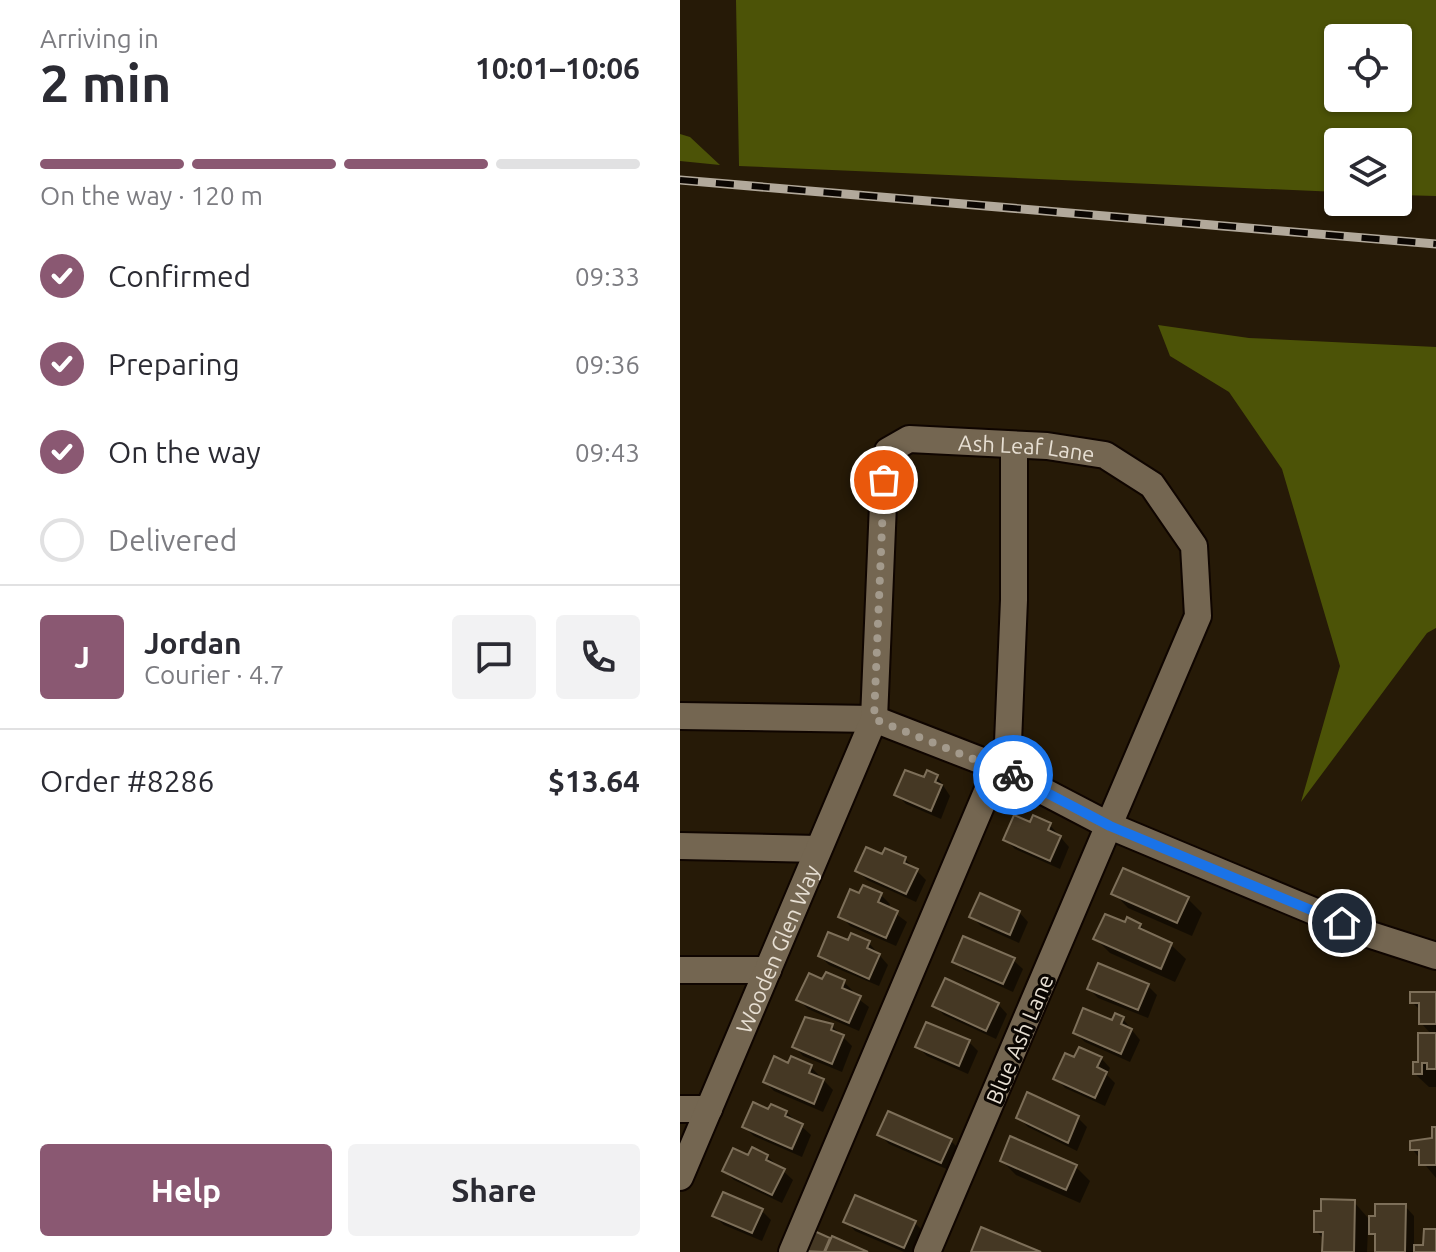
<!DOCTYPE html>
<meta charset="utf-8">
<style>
body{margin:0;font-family:Ubuntu,sans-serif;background:#f2f2f3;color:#2b2b33;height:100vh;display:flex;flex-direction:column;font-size:30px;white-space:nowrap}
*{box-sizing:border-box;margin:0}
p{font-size:26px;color:#7c7c81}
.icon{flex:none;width:44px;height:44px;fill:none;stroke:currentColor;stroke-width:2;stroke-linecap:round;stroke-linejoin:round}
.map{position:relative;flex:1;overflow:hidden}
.side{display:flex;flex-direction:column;background:#fff;width:680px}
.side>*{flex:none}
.tools{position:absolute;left:644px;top:24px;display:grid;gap:16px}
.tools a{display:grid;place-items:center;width:88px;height:88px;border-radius:8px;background:#fff;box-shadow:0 2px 6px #0004;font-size:40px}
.pin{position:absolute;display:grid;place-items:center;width:68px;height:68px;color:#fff;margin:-34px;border:4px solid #fff;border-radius:50%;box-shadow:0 2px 8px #0007}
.courier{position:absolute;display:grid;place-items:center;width:80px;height:80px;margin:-40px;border:6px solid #1a73e8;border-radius:50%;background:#fff;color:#222;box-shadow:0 2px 10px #0007}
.headline em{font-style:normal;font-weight:700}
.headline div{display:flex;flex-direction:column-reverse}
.headline{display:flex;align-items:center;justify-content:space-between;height:136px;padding:0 40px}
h1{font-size:52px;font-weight:700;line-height:60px}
.bar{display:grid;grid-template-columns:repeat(4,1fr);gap:12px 8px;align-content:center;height:96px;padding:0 40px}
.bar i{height:10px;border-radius:6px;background:#e1e1e2}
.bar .selected{background:#8a5872}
.bar p{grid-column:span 4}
.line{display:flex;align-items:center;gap:20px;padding:0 40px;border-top:2px solid #e1e1e2}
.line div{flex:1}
.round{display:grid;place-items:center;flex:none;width:84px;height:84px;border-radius:8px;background:#f2f2f3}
ol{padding:0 40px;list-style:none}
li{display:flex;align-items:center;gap:24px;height:88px}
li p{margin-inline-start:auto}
li .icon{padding:8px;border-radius:50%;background:#8a5872;color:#fff;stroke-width:4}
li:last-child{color:#7c7c81}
li i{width:44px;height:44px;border:4px solid #e1e1e2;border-radius:50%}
.primary-button{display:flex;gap:16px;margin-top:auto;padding:16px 40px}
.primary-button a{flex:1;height:92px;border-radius:8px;background:#8a5872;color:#fff;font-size:32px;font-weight:700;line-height:92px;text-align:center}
.primary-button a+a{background:#f2f2f3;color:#2b2b33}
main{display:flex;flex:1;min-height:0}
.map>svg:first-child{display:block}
.forest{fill:#4c5307;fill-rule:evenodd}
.shadow{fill:#0007}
.building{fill:#453824;stroke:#7d6f59;stroke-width:2}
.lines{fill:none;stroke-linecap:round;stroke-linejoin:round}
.minor-casing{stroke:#0f0500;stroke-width:30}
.minor{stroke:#746651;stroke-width:26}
.rail-casing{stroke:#b2a99b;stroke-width:9}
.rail{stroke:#0b0602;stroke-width:6;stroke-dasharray:18;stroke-linecap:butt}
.done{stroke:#a39a8c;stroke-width:8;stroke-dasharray:0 14.4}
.route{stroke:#1a73e8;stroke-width:10}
.labels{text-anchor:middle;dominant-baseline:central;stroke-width:6;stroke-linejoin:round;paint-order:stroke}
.street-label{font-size:22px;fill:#e7dfd3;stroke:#0b0602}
</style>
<main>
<section class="side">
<div class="headline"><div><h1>2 min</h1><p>Arriving in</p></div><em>10:01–10:06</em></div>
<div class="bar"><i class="selected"></i><i class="selected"></i><i class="selected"></i><i></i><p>On the way · 120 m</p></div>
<ol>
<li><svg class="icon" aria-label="check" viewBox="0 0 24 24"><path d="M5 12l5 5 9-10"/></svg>Confirmed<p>09:33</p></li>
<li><svg class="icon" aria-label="check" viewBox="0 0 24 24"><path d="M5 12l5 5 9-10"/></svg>Preparing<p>09:36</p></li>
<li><svg class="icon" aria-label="check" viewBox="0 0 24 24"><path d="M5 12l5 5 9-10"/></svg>On the way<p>09:43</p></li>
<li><i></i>Delivered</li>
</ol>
<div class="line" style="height:144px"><b class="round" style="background:#8a5872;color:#fff">J</b><div><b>Jordan</b><p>Courier · 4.7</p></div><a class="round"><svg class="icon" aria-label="chat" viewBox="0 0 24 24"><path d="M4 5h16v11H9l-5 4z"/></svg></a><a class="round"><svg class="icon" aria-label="phone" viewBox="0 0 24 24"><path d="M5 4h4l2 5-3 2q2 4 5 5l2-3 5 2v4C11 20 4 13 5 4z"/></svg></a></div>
<div class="line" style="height:104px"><div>Order #8286</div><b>$13.64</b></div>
<div class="primary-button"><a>Help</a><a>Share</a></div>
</section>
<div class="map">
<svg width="756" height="1252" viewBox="0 0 756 1252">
<rect width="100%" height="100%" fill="#261a07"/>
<path class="forest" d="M56 0H756V196L718 195V142H658V192L59 166ZM658 38H718V98H658Z
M0 134 10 137 40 165 0 161Z
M478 325 569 338 756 347V628L747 633 621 802 660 666 602 469 549 392 490 356Z"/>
<path class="shadow" d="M257 776 270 796 261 819 226 804 217 795Z
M351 824 370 825 389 847 380 869 335 849 326 840Z
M203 857 225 859 246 880 236 902 187 880 178 871Z
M444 871 508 899 522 913 512 936 448 908 434 893Z
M201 895 210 904 208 908 227 922 216 946 170 926 161 916 180 896Z
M339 912 348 922 339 943 301 926 292 917Z
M446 925H460L469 935 491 945 506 959 495 982 430 953 416 939Z
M189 943 208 965 199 986 149 965 140 956Z
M333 960 343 969 333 992 284 970 274 961Z
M143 981 164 982 173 991 172 994 189 1007 179 1031 128 1009 119 1000Z
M468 986 477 995 468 1018 418 998 409 989Z
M756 994V1087H749L734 1073 752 1035 741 1023V1011L732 1002Z
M318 1004 327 1014 316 1039 264 1015 255 1006Z
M443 1019 460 1040 450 1062 405 1042 395 1033Z
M137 1020 152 1026 172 1046 162 1072 123 1056 114 1046Z
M289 1042 298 1051 288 1074 247 1056 238 1047Z
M421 1058 430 1068 427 1075 435 1083 425 1106 385 1088 376 1078 395 1060Z
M109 1065 131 1067 153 1090 143 1112 94 1091 85 1082Z
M89 1112H106L131 1135 122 1157 74 1136 64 1127Z
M339 1118H398L407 1127 397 1151 348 1127Z
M756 1129V1178L732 1149 754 1140Z
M200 1135 271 1141 280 1150 271 1171 209 1144Z
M87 1156 113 1180 102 1203 54 1180 44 1171 69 1158Z
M322 1161 396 1167 410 1181 400 1203 336 1175Z
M674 1202 688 1218 725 1206 734 1216V1247H745L756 1231V1252H697V1239L688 1230 687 1252H644L645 1240 636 1231Z
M81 1210 91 1220 82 1241 44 1225 34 1216Z
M166 1221 235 1223 244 1232 235 1252H224L175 1231Z"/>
<path class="building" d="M225 770 244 777 247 770 258 775 255 782 262 785 251 811 214 795Z
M334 815 350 822 353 815 371 823 368 830 381 836 370 861 323 840Z
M186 847 202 854 205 848 226 857 224 863 238 869 226 894 175 871Z
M443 868 509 897 497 923 431 894Z
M183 885 202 893 198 902 218 911 206 938 158 917 170 889 179 893Z
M300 893 340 911 330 935 289 917Z
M425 914 445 922 447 917 461 924 459 928 492 943 481 969 413 939Z
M148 932 168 940 171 933 190 941 187 948 200 954 189 979 138 956Z
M283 936 335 958 323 984 272 962Z
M418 963 469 984 458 1010 407 989Z
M146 972 165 980 162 988 181 996 169 1023 116 1000 129 973 142 979Z
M265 978 319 1003 306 1031 252 1006Z
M730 992H756V1024H739V1003H730Z
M403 1008 432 1020 435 1013 444 1017 441 1024 452 1029 441 1054 393 1033Z
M125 1017 153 1024 151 1030 164 1035 152 1064 112 1047Z
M246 1022 290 1040 279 1066 235 1047Z
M738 1033H756V1069H747V1063H742V1074H733V1062H738Z
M399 1047 422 1057 417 1067 427 1072 415 1098 373 1079 385 1053 394 1057Z
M94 1056 108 1063 111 1056 132 1065 129 1073 144 1079 134 1104 83 1082Z
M347 1092 399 1116 388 1143 336 1118Z
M73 1102 88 1109 91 1104 107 1111 105 1116 123 1124 112 1149 62 1127Z
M208 1111 272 1139 261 1163 197 1135Z
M752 1127H756V1165H739V1150H730V1141L752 1138Z
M330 1136 397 1165 386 1190 320 1161Z
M72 1147 88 1155 86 1160 105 1169 92 1195 42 1171 53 1148 68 1155Z
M43 1192 83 1209 72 1233 32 1216Z
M175 1195 236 1221 224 1248 163 1222Z
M641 1199 675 1200 674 1252H642L643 1232H634V1211H641Z
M695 1204H726L725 1252H695V1234H689V1216H695Z
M301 1227 361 1252H291Z
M744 1229H756V1252H734V1245H743Z
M132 1230 150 1238 144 1252 124 1251Z
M152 1236 188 1252H145Z"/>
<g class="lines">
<defs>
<g id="minor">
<path d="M0 716 194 719 315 766 430 826 691 935 756 956"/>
<path d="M0 846 138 849"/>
<path d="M0 970H88"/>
<path d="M0 1109H29"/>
<path id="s1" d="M0 1177 194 719 204 480 208 451 229 439 367 446 425 455 472 485 514 546 518 616 247 1252"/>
<path d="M112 1252 328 742 334 600V446"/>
</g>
</defs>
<use href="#minor" class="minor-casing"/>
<use href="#minor" class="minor"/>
<defs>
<path id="rail" d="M0 180 756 244"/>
</defs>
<use href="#rail" class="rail-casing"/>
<use href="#rail" class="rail"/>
</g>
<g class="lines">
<path class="done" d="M204 480 194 719 333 775"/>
<path class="route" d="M333 775 430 826 662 923"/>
</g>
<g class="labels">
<g class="street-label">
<text stroke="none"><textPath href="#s1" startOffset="908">Ash Leaf Lane</textPath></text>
<text stroke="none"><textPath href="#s1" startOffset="248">Wooden Glen Way</textPath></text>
<text transform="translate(339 1039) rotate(-67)">Blue Ash Lane</text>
</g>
</g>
</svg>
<div class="tools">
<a><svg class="icon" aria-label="locate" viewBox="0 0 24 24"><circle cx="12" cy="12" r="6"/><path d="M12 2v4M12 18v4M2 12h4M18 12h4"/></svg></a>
<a><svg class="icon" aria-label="layers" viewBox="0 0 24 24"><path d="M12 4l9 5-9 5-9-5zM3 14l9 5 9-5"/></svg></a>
</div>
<div class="pin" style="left:204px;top:480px;background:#ea580c"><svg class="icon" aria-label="bag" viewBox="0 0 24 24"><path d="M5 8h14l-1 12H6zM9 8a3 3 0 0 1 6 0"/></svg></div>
<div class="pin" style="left:662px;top:923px;background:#1f2937"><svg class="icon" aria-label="home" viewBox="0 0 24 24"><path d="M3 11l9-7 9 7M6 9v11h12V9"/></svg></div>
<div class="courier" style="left:333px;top:775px"><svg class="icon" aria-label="bike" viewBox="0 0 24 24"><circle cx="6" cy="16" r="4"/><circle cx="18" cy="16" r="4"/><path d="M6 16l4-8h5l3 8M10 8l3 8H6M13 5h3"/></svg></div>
</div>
</main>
